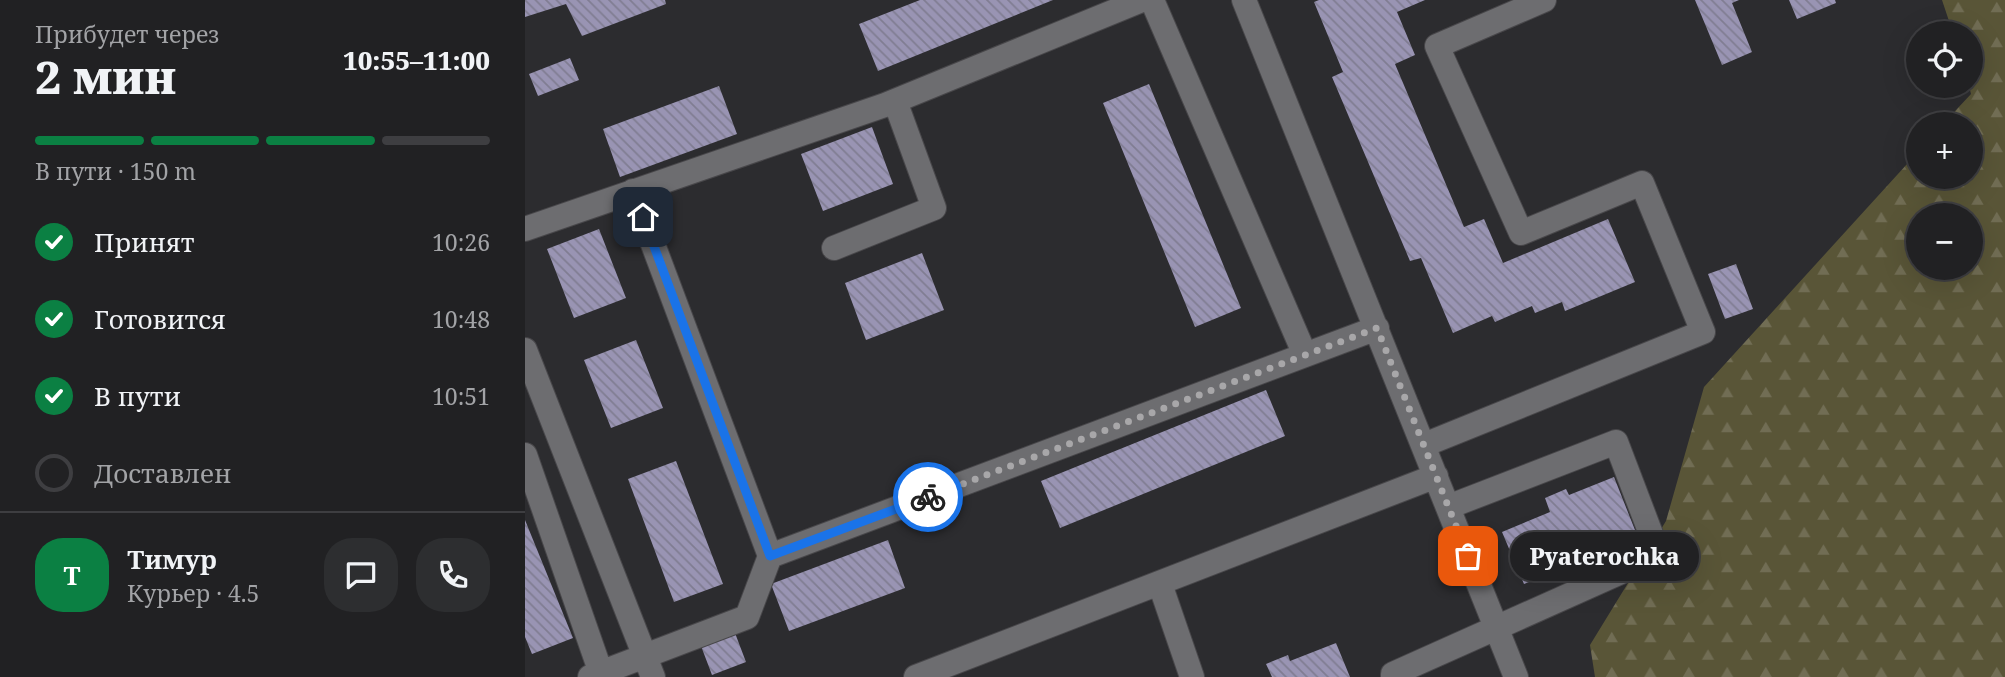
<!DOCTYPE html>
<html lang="ru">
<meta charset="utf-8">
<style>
body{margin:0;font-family:"Noto Serif",serif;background:#2d2e30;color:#f1f3f6;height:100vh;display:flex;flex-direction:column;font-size:26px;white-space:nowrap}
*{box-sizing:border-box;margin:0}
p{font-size:23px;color:#a2a3a6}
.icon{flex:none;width:38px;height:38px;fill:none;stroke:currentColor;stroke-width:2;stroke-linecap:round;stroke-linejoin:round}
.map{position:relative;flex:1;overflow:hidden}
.panel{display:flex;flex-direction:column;background:#212123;width:525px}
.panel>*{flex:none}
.buttons{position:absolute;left:1381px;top:21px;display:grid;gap:14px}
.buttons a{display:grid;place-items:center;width:77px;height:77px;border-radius:50%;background:#212123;box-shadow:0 7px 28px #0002,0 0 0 2px #3e3e41;font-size:35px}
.pin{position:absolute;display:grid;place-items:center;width:60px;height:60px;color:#fff;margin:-30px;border-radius:14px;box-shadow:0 4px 10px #0006}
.courier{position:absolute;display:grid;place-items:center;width:70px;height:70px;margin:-35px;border:5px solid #1a73e8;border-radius:50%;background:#fff;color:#222;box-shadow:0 2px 9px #0007}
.bubble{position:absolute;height:49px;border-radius:24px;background:#212123;box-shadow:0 7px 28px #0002,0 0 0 2px #3e3e41;font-size:23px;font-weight:800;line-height:49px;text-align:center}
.head em{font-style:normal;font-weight:800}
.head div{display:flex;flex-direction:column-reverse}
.head{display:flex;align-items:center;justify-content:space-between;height:119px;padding:0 35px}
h1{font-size:46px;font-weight:800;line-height:52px}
.bar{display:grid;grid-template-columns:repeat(4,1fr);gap:10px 7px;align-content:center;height:84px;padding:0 35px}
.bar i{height:9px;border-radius:5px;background:#3e3e41}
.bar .selected{background:#0b8043}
.bar p{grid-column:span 4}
.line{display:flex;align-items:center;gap:18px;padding:0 35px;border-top:2px solid #3e3e41}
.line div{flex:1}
.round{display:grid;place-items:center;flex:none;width:74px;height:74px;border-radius:28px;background:#2d2e30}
ol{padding:0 35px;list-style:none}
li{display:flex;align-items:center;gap:21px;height:77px}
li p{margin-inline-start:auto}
li .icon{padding:7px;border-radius:50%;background:#0b8043;color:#fff;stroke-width:4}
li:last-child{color:#a2a3a6}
li i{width:38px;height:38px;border:4px solid #3e3e41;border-radius:50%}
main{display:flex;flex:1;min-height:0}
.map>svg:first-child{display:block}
.forest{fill:url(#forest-firs);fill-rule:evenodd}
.building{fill:url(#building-back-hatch)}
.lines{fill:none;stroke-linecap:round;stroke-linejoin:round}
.minor-casing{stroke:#48474a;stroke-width:26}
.minor{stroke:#6d6d70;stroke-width:24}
.done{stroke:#a8a7a9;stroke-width:7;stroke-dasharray:0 12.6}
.route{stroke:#1a73e8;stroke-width:9}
</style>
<main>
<section class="panel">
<div class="head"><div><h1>2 мин</h1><p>Прибудет через</p></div><em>10:55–11:00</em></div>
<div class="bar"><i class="selected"></i><i class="selected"></i><i class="selected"></i><i></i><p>В пути · 150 m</p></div>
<ol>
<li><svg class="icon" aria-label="check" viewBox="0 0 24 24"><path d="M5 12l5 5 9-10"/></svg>Принят<p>10:26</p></li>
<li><svg class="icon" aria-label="check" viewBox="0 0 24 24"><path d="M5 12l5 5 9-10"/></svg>Готовится<p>10:48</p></li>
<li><svg class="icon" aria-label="check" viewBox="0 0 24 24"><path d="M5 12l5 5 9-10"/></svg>В пути<p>10:51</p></li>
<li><i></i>Доставлен</li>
</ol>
<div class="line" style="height:126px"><b class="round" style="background:#0b8043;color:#fff">Т</b><div><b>Тимур</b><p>Курьер · 4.5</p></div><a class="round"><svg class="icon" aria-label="chat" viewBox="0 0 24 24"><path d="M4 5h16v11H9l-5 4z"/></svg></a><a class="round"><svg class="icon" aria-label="phone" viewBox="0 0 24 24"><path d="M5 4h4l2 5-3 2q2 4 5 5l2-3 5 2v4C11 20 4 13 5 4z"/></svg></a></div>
</section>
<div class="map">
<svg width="1480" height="677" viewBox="0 0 1480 677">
<defs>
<pattern id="forest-firs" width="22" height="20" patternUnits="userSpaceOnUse" patternTransform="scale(1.75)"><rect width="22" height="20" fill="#595537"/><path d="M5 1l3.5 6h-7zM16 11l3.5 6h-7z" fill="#716d54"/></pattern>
<pattern id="building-back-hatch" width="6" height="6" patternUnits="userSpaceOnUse" patternTransform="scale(1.75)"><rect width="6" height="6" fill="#9994b3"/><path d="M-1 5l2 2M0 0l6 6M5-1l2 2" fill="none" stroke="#807d92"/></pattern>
</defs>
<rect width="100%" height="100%" fill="#2c2c2f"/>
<path class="forest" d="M1417 0H1480V677H1070L1065 645 1141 521 1179 387 1393 152V177H1446V124H1418L1446 94 1444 86H1446V33H1428ZM1393 215H1446V268H1393Z"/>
<path class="building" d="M0 0H140L141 4 57 36 41 4 0 17Z
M395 0H528L353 71 334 24Z
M794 0H900L872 12 890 55 870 64 939 227 959 219 978 263 1083 219 1110 282 1040 311 1037 302 1010 313 1007 306 970 322 967 316 928 333 896 258 885 261 807 77 818 72 789 2Z
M1170 0H1214L1207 3 1227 52 1197 65Z
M1264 0H1310L1311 3 1272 19Z
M45 58 54 80 13 96 4 74Z
M624 84 716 308 670 327 578 103Z
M194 86 212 134 95 177 78 129Z
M347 127 368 184 298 211 276 154Z
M74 229 101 298 49 318 22 249Z
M397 253 419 310 341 340 320 283Z
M1211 264 1228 309 1200 319 1183 274Z
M111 340 138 408 86 428 59 360Z
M741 390 760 436 535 528 516 481Z
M151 461 198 584 149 602 103 479Z
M1089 477 1110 530 1064 548 1069 562 1047 571 1045 566 999 584 977 532 1025 512 1020 498 1041 489 1044 495Z
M0 520 48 638 7 654 0 637Z
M363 540 380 588 264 631 246 584Z
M210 633 221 662 187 675 176 646Z
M811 643 825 677H747L741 664 763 655 765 661Z"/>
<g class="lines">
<defs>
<path id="minor" d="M627 0 780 355
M719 0 991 677
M0 229 360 105 617 0
M309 248 409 208 370 101
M0 350 128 677
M899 445 1178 332 1117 183 996 233 912 46 1019 0
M0 455 76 673
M245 556 852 328
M635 584 667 677
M65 677 222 617 245 556 108 191
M391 677 911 476
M868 677V674L1134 555 1091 442 923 507"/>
</defs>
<use href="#minor" class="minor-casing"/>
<use href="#minor" class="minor"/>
</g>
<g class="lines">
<path class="done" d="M403 497 852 328 943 556"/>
<path class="route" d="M118 217 245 556 403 497"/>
</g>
</svg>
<div class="buttons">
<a><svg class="icon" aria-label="locate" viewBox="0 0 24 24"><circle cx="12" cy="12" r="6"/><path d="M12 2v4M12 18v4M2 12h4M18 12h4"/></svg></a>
<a>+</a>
<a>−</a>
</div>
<div class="pin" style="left:943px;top:556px;background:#ea580c"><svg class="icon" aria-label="bag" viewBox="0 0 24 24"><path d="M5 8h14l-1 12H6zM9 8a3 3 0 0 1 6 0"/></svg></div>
<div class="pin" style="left:118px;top:217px;background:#1f2937"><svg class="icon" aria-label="home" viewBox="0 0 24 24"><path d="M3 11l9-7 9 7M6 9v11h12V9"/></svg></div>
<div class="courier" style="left:403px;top:497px"><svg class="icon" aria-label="bike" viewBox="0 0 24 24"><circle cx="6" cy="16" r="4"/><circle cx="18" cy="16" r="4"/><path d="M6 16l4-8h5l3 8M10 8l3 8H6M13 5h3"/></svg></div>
<div class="bubble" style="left:985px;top:532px;width:189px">Pyaterochka</div>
</div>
</main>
